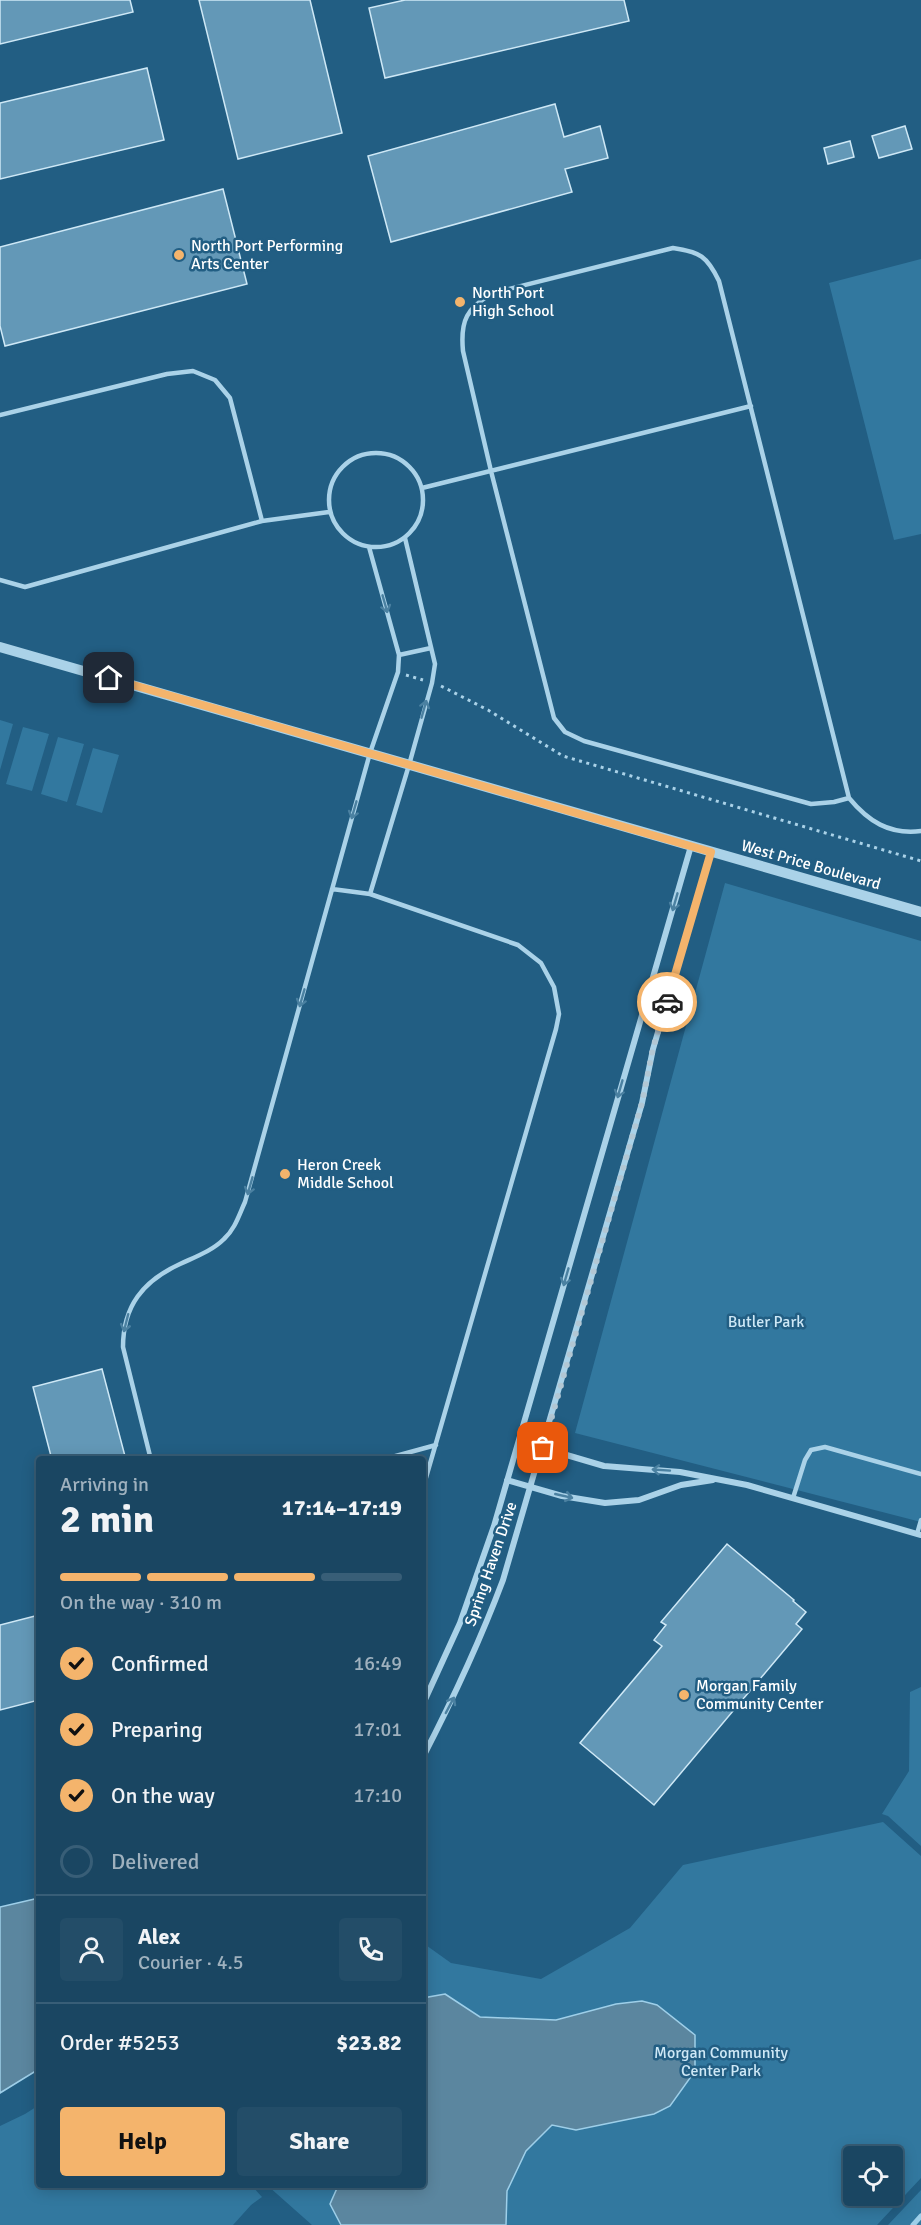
<!DOCTYPE html>
<meta charset="utf-8">
<style>
body{margin:0;font-family:Signika,sans-serif;background:#234d68;color:#f1f3f6;height:100vh;display:flex;flex-direction:column;font-size:22px;white-space:nowrap}
*{box-sizing:border-box;margin:0}
p{font-size:20px;color:#9fb1be}
.icon{flex:none;width:33px;height:33px;fill:none;stroke:currentColor;stroke-width:2;stroke-linecap:round;stroke-linejoin:round}
.map{position:relative;flex:1;overflow:hidden}
.side{position:absolute;left:36px;top:1456px;width:390px;height:732px;display:flex;flex-direction:column;background:#1a4662;border-radius:6px;box-shadow:0 3px 15px #0003,0 0 0 2px #385e77}
.side>*{flex:none}
.fabs{position:absolute;left:843px;top:2146px;display:grid;gap:12px}
.fabs a{display:grid;place-items:center;width:60px;height:60px;border-radius:6px;background:#1a4662;box-shadow:0 3px 15px #0003,0 0 0 2px #385e77;font-size:30px}
.pin{position:absolute;display:grid;place-items:center;width:51px;height:51px;color:#fff;margin:-26px;border-radius:12px;box-shadow:0 3px 9px #0006}
.courier{position:absolute;display:grid;place-items:center;width:60px;height:60px;margin:-30px;border:4px solid #f4b46c;border-radius:50%;background:#fff;color:#222;box-shadow:0 2px 8px #0007}
.summary em{font-style:normal;font-weight:700}
.summary div{display:flex;flex-direction:column-reverse}
.summary{display:flex;align-items:center;justify-content:space-between;height:102px;padding:0 24px}
h1{font-size:39px;font-weight:700;line-height:45px}
.bar{display:grid;grid-template-columns:repeat(4,1fr);gap:9px 6px;align-content:center;height:72px;padding:0 24px}
.bar i{height:8px;border-radius:4px;background:#385e77}
.bar .current{background:#f4b46c}
.bar p{grid-column:span 4}
.line{display:flex;align-items:center;gap:15px;padding:0 24px;border-top:2px solid #385e77}
.line div{flex:1}
.round{display:grid;place-items:center;flex:none;width:63px;height:63px;border-radius:6px;background:#234d68}
ol{padding:0 24px;list-style:none}
li{display:flex;align-items:center;gap:18px;height:66px}
li p{margin-inline-start:auto}
li .icon{padding:6px;border-radius:50%;background:#f4b46c;color:#111;stroke-width:4}
li:last-child{color:#9fb1be}
li i{width:33px;height:33px;border:3px solid #385e77;border-radius:50%}
.primary-button{display:flex;gap:12px;margin-top:auto;padding:12px 24px}
.primary-button a{flex:1;height:69px;border-radius:6px;background:#f4b46c;color:#111;font-size:24px;font-weight:700;line-height:69px;text-align:center}
.primary-button a+a{background:#234d68;color:#f1f3f6}
.map>svg:first-child{display:block}
.green{fill:#32789f;fill-rule:evenodd}
.water{fill:#5b869f;stroke:#9ecfe9;stroke-width:1.5}
.lines{fill:none;stroke-linecap:round;stroke-linejoin:round}
.stream{stroke:#9ecfe9;stroke-width:5}
.building{fill:#6398b7;stroke:#cee8f6;stroke-width:1.5}
.path{stroke:#aad2e8;stroke-width:3;stroke-dasharray:3 4.5;stroke-linecap:butt}
.service{stroke:#aad2e8;stroke-width:4.5}
.minor{stroke:#aad2e8;stroke-width:6}
.tertiary{stroke:#aad2e8;stroke-width:10}
.oneway{stroke:#4b81a1}
.done{stroke:#b2c7d4;stroke-width:6;stroke-dasharray:0 10.8}
.route{stroke:#f4b46c;stroke-width:8}
.poi-dot{fill:#f4b46c;stroke:#225e83;stroke-width:2}
.labels{text-anchor:middle;dominant-baseline:central;stroke-width:5;stroke-linejoin:round;paint-order:stroke}
.poi-label{font-size:16px;fill:#fff;stroke:#225e83;text-anchor:start}
.street-label{font-size:16px;fill:#fff;stroke:#225e83}
.park-label{font-size:16px;fill:#cee8f6;stroke:#225e83}
</style>
<div class="map">
<svg width="921" height="2225" viewBox="0 0 921 2225">
<rect width="100%" height="100%" fill="#225e83"/>
<path class="green" d="M921 259V534L894 540 829 283Z
M0 720 13 724 0 770Z
M23 727 49 734 32 791 6 784Z
M58 737 84 744 67 802 41 794Z
M93 748 119 755 102 813 76 805Z
M725 883 921 941V1522L575 1433Z
M921 1687V1846L888 1816 882 1814 909 1771 910 1692Z
M883 1822 921 1856V2178L877 2225H312L268 2186H423V1943L451 1963 541 1979 630 1928 683 1865ZM854 2157H892V2196H854Z
M39 2105V2186H252L262 2197 251 2205 233 2225H0V2126L25 2114Z
M921 2190V2225H888Z"/>
<path class="water" d="M39 1898V2069L0 2093V1907Z
M445 1994 480 2017 556 2020 616 2004 642 2001 657 2005 695 2035V2071L670 2106 654 2114 576 2130 552 2125 526 2151 507 2191 506 2225H341L330 2204 338 2186H423V1998Z"/>
<g class="lines">
<path class="stream" d="M913 2225 921 2216"/>
</g>
<path class="building" d="M0 0H130L133 12 0 44Z
M199 0H310L342 133 238 159Z
M405 0H624L629 21 385 78 369 8Z
M147 68 164 140 0 179V103Z
M555 104 564 137 600 126 608 158 565 169 572 192 391 242 368 156Z
M905 126 912 149 879 158 872 136Z
M850 141 854 157 828 164 824 148Z
M223 189 247 284 5 346 0 326V247Z
M102 1369 126 1460H52L33 1387Z
M727 1544 794 1600 793 1601 806 1612 796 1624 802 1629 654 1805 580 1743 662 1646 654 1640 666 1625 661 1622Z
M39 1615V1700L0 1710V1625Z"/>
<g class="lines">
<path class="path" d="M406 675 423 680
M441 686 488 710 563 756 921 861"/>
<path class="service" d="M0 415 167 374 193 371 215 380 230 398 262 521
M329 500a47 47 0 1 1 94 0a47 47 0 1 1-94 0Z
M422 488 751 406
M0 580 25 587 262 521 329 512
M399 655 431 648
M849 798 834 802 811 804 584 741 565 732 554 718 491 471 463 351C460 320 467 308 493 293L673 248C700 252 707 256 719 281L849 798C868 821 889 835 921 831
M332 889 370 894 518 945 541 963 554 987 559 1014 556 1029 423 1488
M370 894 409 765 432 683 435 664 405 538
M151 1460 123 1347C123 1306 143 1281 180 1264 195 1257 212 1251 224 1239 235 1229 239 1215 245 1202L370 753 398 672 399 655 369 547
M381 1460 436 1445
M793 1498 805 1460 811 1450 825 1447 921 1474
M917 1534 921 1520"/>
<path class="minor" d="M519 1441 604 1466 680 1472 747 1485 921 1535
M507 1480 562 1496 605 1503 639 1500 681 1485 713 1480
M423 1704 460 1623 494 1526 691 846
M423 1757C453 1699 480 1641 503 1580L642 1103 653 1049 711 852"/>
<path class="tertiary" d="M0 647 921 912"/>
</g>
<defs><path id="oneway-shaft" d="M-6 0H5M1.5-3L5.5 0L1.5 3" fill="none" stroke-width="1.6" stroke-linecap="round" stroke-linejoin="round" transform="scale(1.5)"/></defs>
<g class="oneway">
<use href="#oneway-shaft" transform="translate(385 604) rotate(74)"/>
<use href="#oneway-shaft" transform="translate(424 709) rotate(-74)"/>
<use href="#oneway-shaft" transform="translate(354 810) rotate(106)"/>
<use href="#oneway-shaft" transform="translate(675 902) rotate(106)"/>
<use href="#oneway-shaft" transform="translate(302 998) rotate(106)"/>
<use href="#oneway-shaft" transform="translate(620 1089) rotate(106)"/>
<use href="#oneway-shaft" transform="translate(250 1186) rotate(106)"/>
<use href="#oneway-shaft" transform="translate(566 1277) rotate(106)"/>
<use href="#oneway-shaft" transform="translate(126 1323) rotate(104)"/>
<use href="#oneway-shaft" transform="translate(661 1470) rotate(-176)"/>
<use href="#oneway-shaft" transform="translate(564 1496) rotate(13)"/>
<use href="#oneway-shaft" transform="translate(450 1705) rotate(-62)"/>
</g>
<g class="lines">
<path class="done" d="M543 1448 642 1103 653 1048 667 1002"/>
<path class="route" d="M109 678 711 852 667 1002"/>
</g>
<g class="poi-dot">
<circle cx="179" cy="255" r="6"/>
<circle cx="460" cy="302" r="6"/>
<circle cx="285" cy="1174" r="6"/>
<circle cx="684" cy="1695" r="6"/>
</g>
<g class="labels">
<g class="poi-label">
<text x="191" y="246">North Port Performing<tspan x="191" dy="18">Arts Center</tspan></text>
<text x="472" y="293">North Port<tspan x="472" dy="18">High School</tspan></text>
<text x="297" y="1165">Heron Creek<tspan x="297" dy="18">Middle School</tspan></text>
<text x="696" y="1686">Morgan Family<tspan x="696" dy="18">Community Center</tspan></text>
</g>
<g class="street-label">
<text transform="translate(811 865) rotate(16)">West Price Boulevard</text>
<text transform="translate(491 1564) rotate(-71)">Spring Haven Drive</text>
</g>
<g class="park-label">
<text x="766" y="1322">Butler Park</text>
<text x="721" y="2053">Morgan Community<tspan x="721" dy="18">Center Park</tspan></text>
</g>
</g>
</svg>
<div class="fabs">
<a><svg class="icon" aria-label="locate" viewBox="0 0 24 24"><circle cx="12" cy="12" r="6"/><path d="M12 2v4M12 18v4M2 12h4M18 12h4"/></svg></a>
</div>
<div class="pin" style="left:543px;top:1448px;background:#ea580c"><svg class="icon" aria-label="bag" viewBox="0 0 24 24"><path d="M5 8h14l-1 12H6zM9 8a3 3 0 0 1 6 0"/></svg></div>
<div class="pin" style="left:109px;top:678px;background:#1f2937"><svg class="icon" aria-label="home" viewBox="0 0 24 24"><path d="M3 11l9-7 9 7M6 9v11h12V9"/></svg></div>
<div class="courier" style="left:667px;top:1002px"><svg class="icon" aria-label="car" viewBox="0 0 24 24"><path d="M5 17H2v-5l4-1 3-4h7l3 4 3 1v5h-3M9 17h6M6 11h13"/><circle cx="7" cy="17" r="2"/><circle cx="17" cy="17" r="2"/></svg></div>
<section class="side">
<div class="summary"><div><h1>2 min</h1><p>Arriving in</p></div><em>17:14–17:19</em></div>
<div class="bar"><i class="current"></i><i class="current"></i><i class="current"></i><i></i><p>On the way · 310 m</p></div>
<ol>
<li><svg class="icon" aria-label="check" viewBox="0 0 24 24"><path d="M5 12l5 5 9-10"/></svg>Confirmed<p>16:49</p></li>
<li><svg class="icon" aria-label="check" viewBox="0 0 24 24"><path d="M5 12l5 5 9-10"/></svg>Preparing<p>17:01</p></li>
<li><svg class="icon" aria-label="check" viewBox="0 0 24 24"><path d="M5 12l5 5 9-10"/></svg>On the way<p>17:10</p></li>
<li><i></i>Delivered</li>
</ol>
<div class="line" style="height:108px"><a class="round"><svg class="icon" aria-label="person" viewBox="0 0 24 24"><circle cx="12" cy="8" r="4"/><path d="M4 21q1-7 8-7t8 7"/></svg></a><div><b>Alex</b><p>Courier · 4.5</p></div><a class="round"><svg class="icon" aria-label="phone" viewBox="0 0 24 24"><path d="M5 4h4l2 5-3 2q2 4 5 5l2-3 5 2v4C11 20 4 13 5 4z"/></svg></a></div>
<div class="line" style="height:78px"><div>Order #5253</div><b>$23.82</b></div>
<div class="primary-button"><a>Help</a><a>Share</a></div>
</section>
</div>
